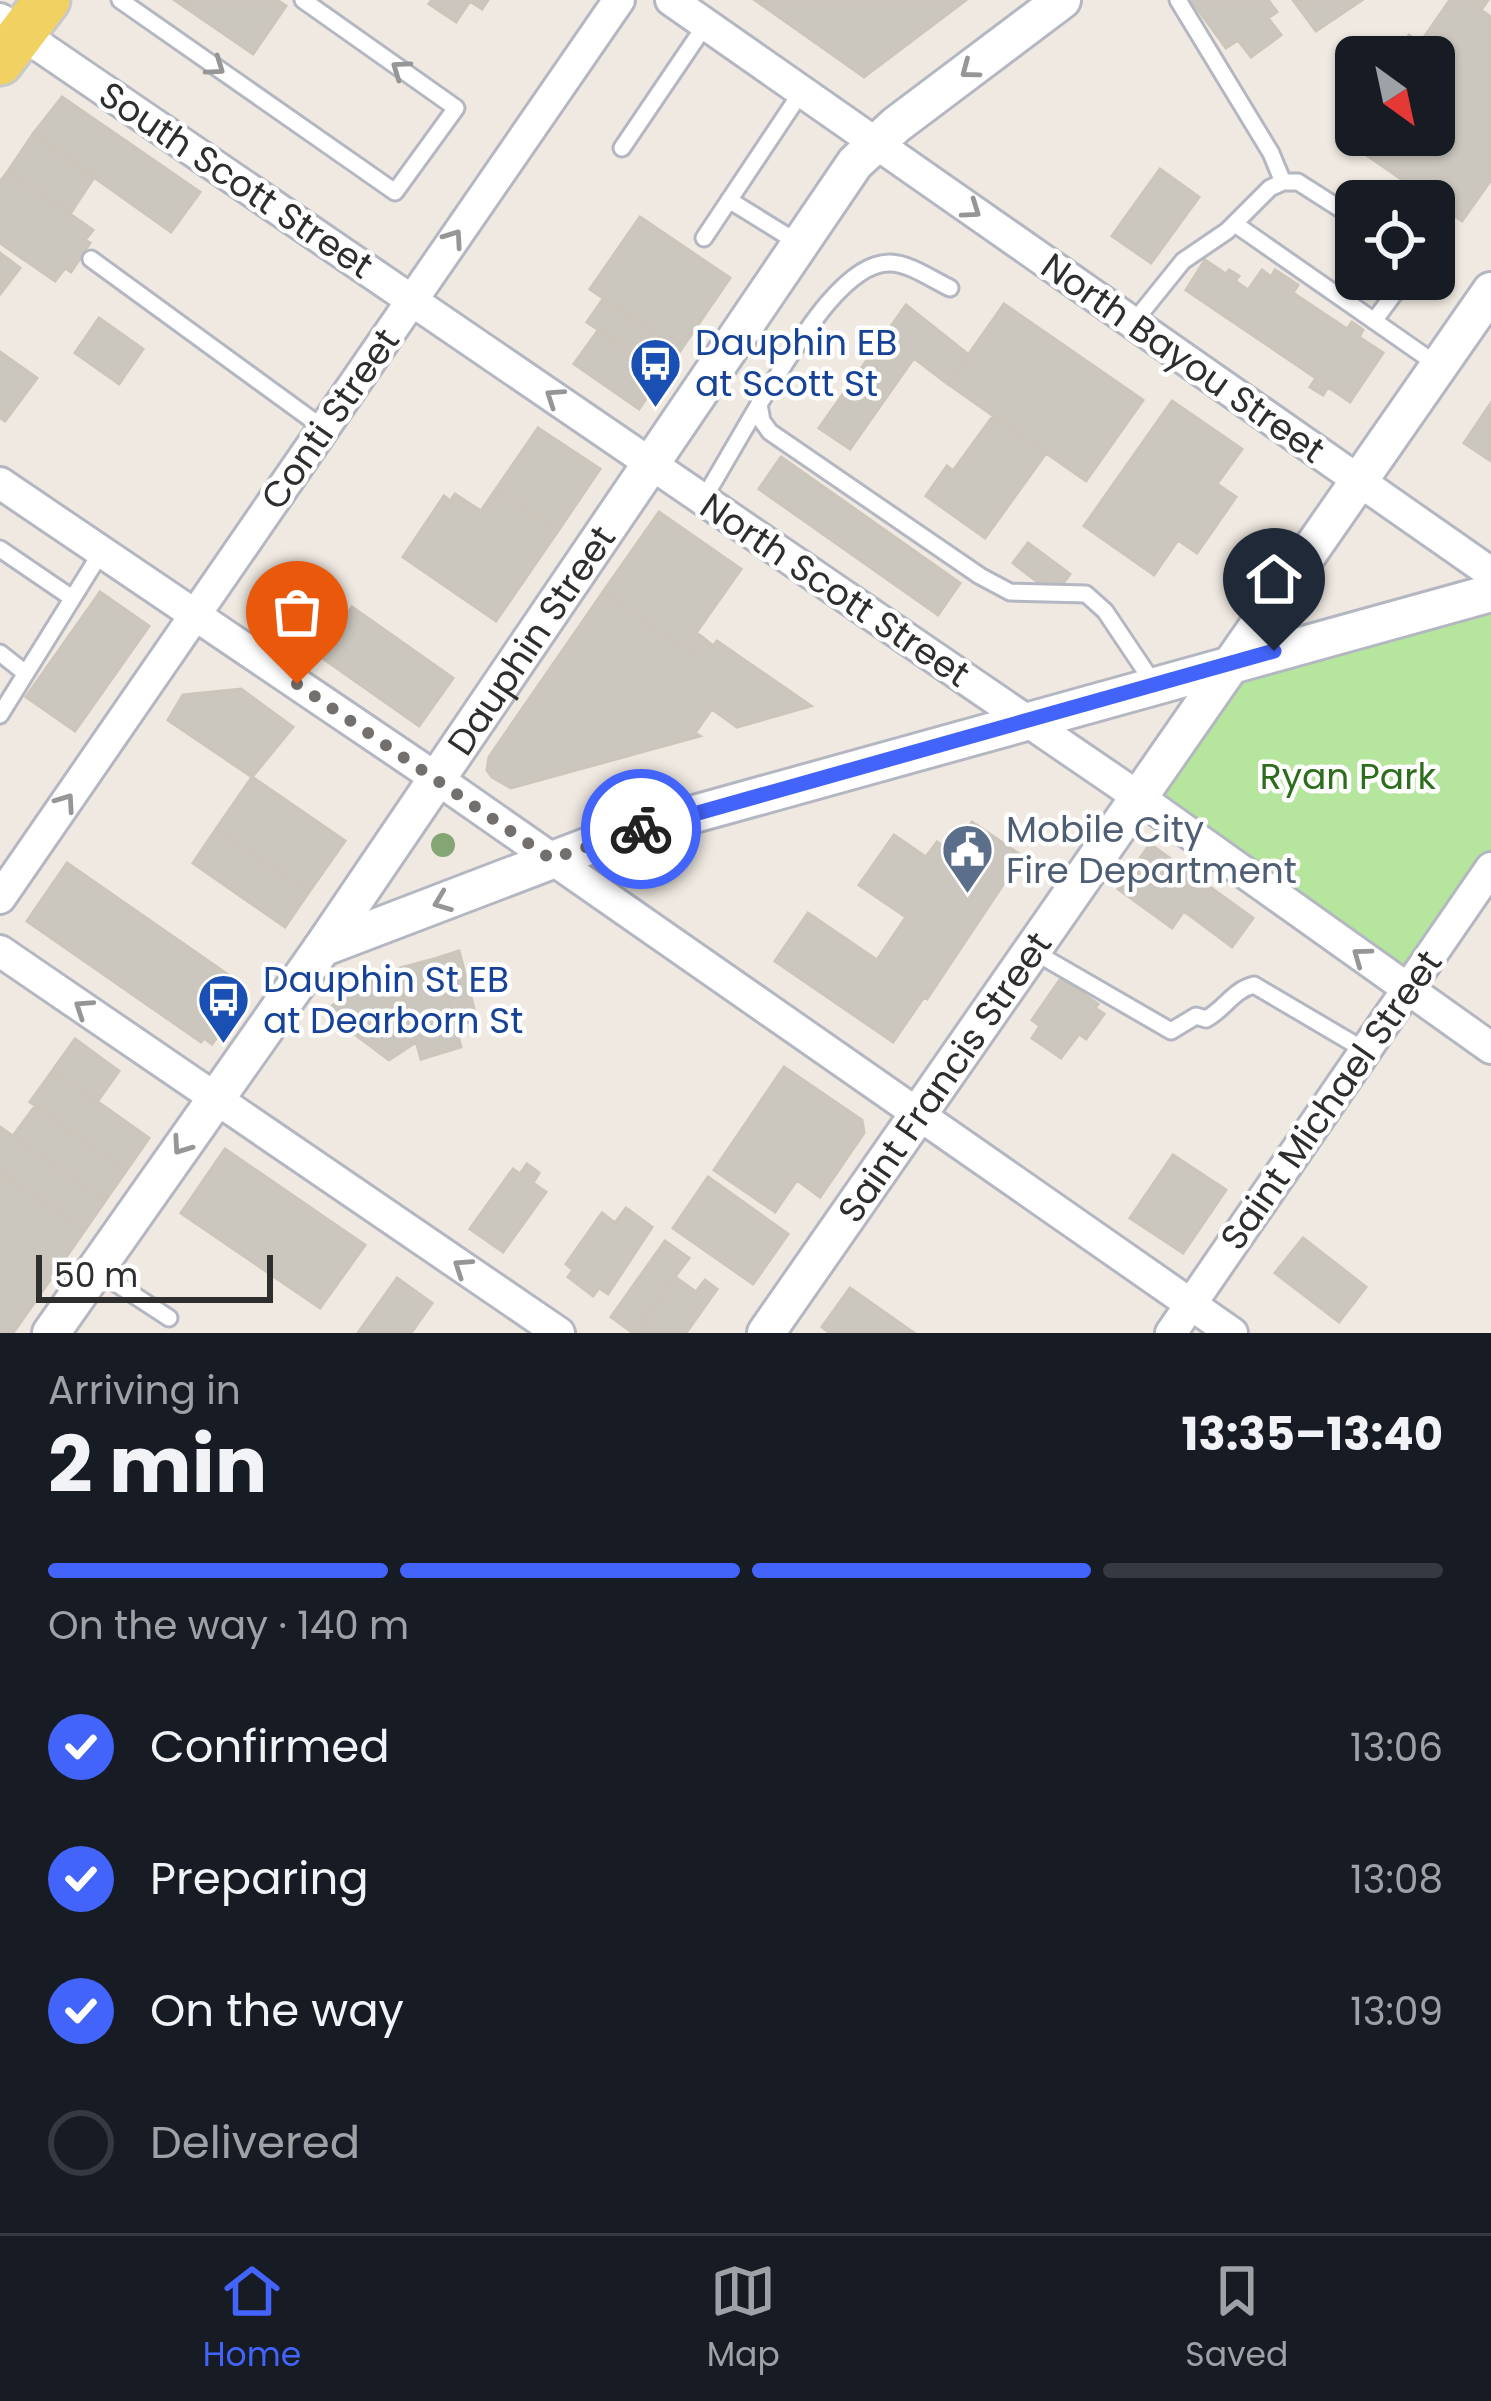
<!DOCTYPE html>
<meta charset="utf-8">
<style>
body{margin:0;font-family:Poppins,sans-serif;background:#242831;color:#f1f3f6;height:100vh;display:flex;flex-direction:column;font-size:45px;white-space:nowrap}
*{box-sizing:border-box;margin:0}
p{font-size:39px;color:#9ea1a6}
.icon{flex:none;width:66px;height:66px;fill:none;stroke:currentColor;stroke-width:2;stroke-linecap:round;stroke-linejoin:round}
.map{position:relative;height:1333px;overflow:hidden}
.panel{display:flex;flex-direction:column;background:#171b24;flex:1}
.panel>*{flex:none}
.needle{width:78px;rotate:147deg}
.fabs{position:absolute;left:1335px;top:36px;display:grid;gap:24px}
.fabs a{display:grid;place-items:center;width:120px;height:120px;border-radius:18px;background:#171b24;box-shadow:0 3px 9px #0004;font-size:60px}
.scale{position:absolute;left:36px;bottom:30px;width:237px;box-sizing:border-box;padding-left:12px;border:6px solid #2e2e2e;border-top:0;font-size:33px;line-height:42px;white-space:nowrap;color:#2e2e2e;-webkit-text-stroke:9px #fff;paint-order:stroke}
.pin{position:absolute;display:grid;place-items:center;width:102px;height:102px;color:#fff;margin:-123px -51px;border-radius:50% 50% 50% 0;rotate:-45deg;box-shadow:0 0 12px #0007}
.pin .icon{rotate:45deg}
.courier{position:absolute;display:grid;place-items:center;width:120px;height:120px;margin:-60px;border:9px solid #4264fb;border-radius:50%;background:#fff;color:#222;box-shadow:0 3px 15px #0007}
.headline em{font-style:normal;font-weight:700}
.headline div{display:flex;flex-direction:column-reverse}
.headline{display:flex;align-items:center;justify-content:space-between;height:204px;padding:0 48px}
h1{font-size:78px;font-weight:700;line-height:90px}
.bar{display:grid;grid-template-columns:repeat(4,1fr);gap:18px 12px;align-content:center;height:144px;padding:0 48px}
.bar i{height:15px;border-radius:9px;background:#363941}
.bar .current{background:#4264fb}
.bar p{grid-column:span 4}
ol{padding:0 48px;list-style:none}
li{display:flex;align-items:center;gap:36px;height:132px}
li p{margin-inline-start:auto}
li .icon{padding:12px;border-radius:50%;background:#4264fb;color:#fff;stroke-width:4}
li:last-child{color:#9ea1a6}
li i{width:66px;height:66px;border:6px solid #363941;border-radius:50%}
.dock{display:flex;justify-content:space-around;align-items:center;height:168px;border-top:3px solid #363941;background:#171b24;font-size:33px;color:#9ea1a6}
.dock a{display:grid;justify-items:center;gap:6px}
.dock .current{color:#4264fb}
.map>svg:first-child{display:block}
.green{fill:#b6e59e}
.building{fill:#cbc7bf;stroke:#cbc5ba;stroke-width:3}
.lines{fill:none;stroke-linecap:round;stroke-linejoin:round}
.service-casing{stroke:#b4b7c1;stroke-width:21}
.minor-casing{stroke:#b4b7c1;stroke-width:36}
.tertiary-casing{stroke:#b4b7c1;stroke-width:42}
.primary-casing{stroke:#c9c9c9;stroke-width:51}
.service{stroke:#fff;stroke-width:15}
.minor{stroke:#fff;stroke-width:30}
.tertiary{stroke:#fff;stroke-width:36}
.primary{stroke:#f2d163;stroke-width:45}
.tree{fill:#84a574}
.oneway{stroke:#969696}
.done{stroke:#726f6d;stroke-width:12;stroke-dasharray:0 21.6}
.route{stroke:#4264fb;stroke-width:15}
.labels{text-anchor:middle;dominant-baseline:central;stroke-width:9;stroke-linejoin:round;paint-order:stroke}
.street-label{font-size:36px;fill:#2e2e2e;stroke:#fff}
.transit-label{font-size:36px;fill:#164399;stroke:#fff;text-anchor:start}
.park-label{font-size:36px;fill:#2c6e1b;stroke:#fff}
.service-label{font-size:36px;fill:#4e5e75;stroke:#fff;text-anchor:start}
</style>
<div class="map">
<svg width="1491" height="1333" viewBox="0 0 1491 1333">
<rect width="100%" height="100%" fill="#efe9e1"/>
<path class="green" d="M1491 593V868L1408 990 1137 796 1230 662Z"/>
<path class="building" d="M277 0 286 6 253 54 176 1Z
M432 0H488L482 9 470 1 456 22 429 4Z
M755 0H966L864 77Z
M1191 0H1268L1277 12 1268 18 1281 35 1251 57 1238 40 1226 48Z
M1293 0H1362L1316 31Z
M1450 0H1488L1481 10 1491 17V180L1462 221 1339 136 1356 111V135H1434V57H1394L1409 35 1420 43Z
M62 97 200 192 171 232 33 134Z
M33 134 95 176 70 214 8 171Z
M1160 169 1199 197 1151 263 1112 236Z
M8 171 93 230 85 240 90 243 71 272 65 268 55 281 0 243V182Z
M640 217 730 278 680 351 590 289Z
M0 253 20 268 0 294Z
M1205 260 1226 274 1229 270 1239 276 1235 281 1248 290 1262 270 1271 277 1275 270 1298 285 1293 293 1347 329 1352 322 1363 330 1359 337 1383 353 1350 402 1328 387 1323 395 1310 387 1316 378 1186 290Z
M603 299 680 351 663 374 587 322Z
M1004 304 1143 400 1086 481 948 384Z
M906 305 969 355 948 384 914 358 850 449 819 428Z
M99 318 143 349 119 384 75 353Z
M599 329 663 374 639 409 574 364Z
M0 352 37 378 5 421 0 418Z
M1172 401 1242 449 1217 484 1236 497 1197 553 1178 540 1154 575 1084 526Z
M1491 403V461L1464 443Z
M993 416 1046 453 985 538 926 496 947 466 953 471Z
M538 428 600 469 558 531 496 489Z
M781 457 960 583 938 615 759 489Z
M496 489 558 531 496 621 403 557 444 496 450 501 455 494 481 511Z
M659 512 741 569 696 633 702 637 691 653 603 592Z
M1028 543 1070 574 1059 589 1047 580 1043 586 1013 563Z
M100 592 149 626 75 731 26 697Z
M603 592 691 653 702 637 713 646 717 641 811 706 737 727 712 709 695 733 700 736 511 788 492 777 487 770 489 757Z
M352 607 453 678 419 726 318 655Z
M241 689 293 727 252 777 168 720 183 695Z
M252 777 345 841 309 892 216 829Z
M972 822 1022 856 927 999 924 997 893 1042 775 961 808 913 877 960 906 917 859 885 894 835 926 857 937 842 952 852Z
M216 829 309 892 285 927 193 863Z
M1150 844 1253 918 1232 947 1184 911 1172 928 1118 889Z
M67 863 243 985 221 1016 228 1021 212 1044 204 1038 201 1042 27 921Z
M459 951 477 1020 455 1026 437 958Z
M437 958 461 1047 421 1059 396 969Z
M396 969 416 1042 389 1060 325 1012 368 976Z
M1061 978 1098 1004 1095 1008 1104 1014 1086 1039 1079 1034 1061 1058 1032 1038 1040 1026 1032 1020Z
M75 1039 119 1071 97 1102 53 1070Z
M784 1067 862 1120 864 1133 820 1197 797 1180 775 1212 714 1170Z
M53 1070 149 1138 126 1171 30 1102Z
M35 1106 126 1171 105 1201 13 1136Z
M0 1127 105 1201 85 1230 0 1172Z
M225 1149 365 1245 320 1308 181 1213Z
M1173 1155 1226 1190 1183 1253 1130 1218Z
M527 1164 539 1173 533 1183 546 1192 503 1252 470 1229 513 1169 520 1174Z
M0 1172 85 1230 13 1333H0Z
M708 1177 788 1234 753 1284 673 1228Z
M626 1208 652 1227 608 1294 599 1288 593 1296 568 1277 573 1270 566 1264 602 1213 615 1223Z
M1303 1238 1366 1287 1339 1322 1275 1273Z
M665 1241 689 1258 633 1333 611 1317Z
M675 1277 696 1292 705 1280 717 1289 686 1333H635Z
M397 1278 432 1303 411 1333H358Z
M850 1288 914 1333H830L822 1327Z"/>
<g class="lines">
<defs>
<path id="service" d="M120 0 395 192 456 108 303 0
M1178 0 1271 153 1283 182
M622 148 706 24
M729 200 800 244
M1235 224 1439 366
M704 238 802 91
M91 259 323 428
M950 288C933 280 909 263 890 263 839 262 786 365 759 404L762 421 770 432 980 576 1010 592 1086 594 1105 611 1154 684
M1374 321 1405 279
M1133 323 1183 261 1227 231 1270 188 1283 182H1298L1356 219
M703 500 759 404
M0 549 72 598
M0 653 24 672
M0 715 102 551
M1031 950 1171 1031 1196 1016 1206 1019C1225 1009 1233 990 1254 985L1366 1051
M97 1271 169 1318"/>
<path id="minor" d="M671 0 1491 573
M0 19 1137 796 1491 1048
M0 483 436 778 1232 1333
M0 898 619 0
M0 951 559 1333
M1171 1333 1491 868"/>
<g id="tertiary">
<path d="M322 948 615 836 1491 593"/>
<path id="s1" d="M51 1333 322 948 855 163 896 125 1062 0"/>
<path id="s2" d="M766 1333 1491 291"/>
</g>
<path id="primary" d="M0 62 47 0"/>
</defs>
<use href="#service" class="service-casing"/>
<use href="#minor" class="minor-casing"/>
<use href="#tertiary" class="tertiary-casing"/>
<use href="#primary" class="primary-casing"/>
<use href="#service" class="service"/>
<use href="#minor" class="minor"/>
<use href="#tertiary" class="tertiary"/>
<use href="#primary" class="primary"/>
</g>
<circle class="tree" cx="443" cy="845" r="12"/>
<defs><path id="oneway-chevron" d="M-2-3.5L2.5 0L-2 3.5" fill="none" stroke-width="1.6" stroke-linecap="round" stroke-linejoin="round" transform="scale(3)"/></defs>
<g class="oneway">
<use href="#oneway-chevron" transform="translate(216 67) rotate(35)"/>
<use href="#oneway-chevron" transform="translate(400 69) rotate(-145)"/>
<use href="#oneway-chevron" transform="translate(969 70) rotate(143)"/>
<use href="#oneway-chevron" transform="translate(972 210) rotate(35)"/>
<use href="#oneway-chevron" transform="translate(454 238) rotate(-55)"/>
<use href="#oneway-chevron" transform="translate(554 397) rotate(-146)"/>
<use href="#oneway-chevron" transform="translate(66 802) rotate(-55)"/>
<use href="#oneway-chevron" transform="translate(442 902) rotate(159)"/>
<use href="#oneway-chevron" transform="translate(1361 956) rotate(-144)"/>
<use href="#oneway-chevron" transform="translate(83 1008) rotate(-146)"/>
<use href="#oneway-chevron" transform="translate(181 1146) rotate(125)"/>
<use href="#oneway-chevron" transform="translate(462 1267) rotate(-146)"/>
</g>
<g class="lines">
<path class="done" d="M297 684 551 859 641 829"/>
<path class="route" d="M641 829 1274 651"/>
</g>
<defs>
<symbol id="bus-pin" viewBox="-11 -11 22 30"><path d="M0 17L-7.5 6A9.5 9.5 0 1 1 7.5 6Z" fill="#1a4fb4" stroke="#fff"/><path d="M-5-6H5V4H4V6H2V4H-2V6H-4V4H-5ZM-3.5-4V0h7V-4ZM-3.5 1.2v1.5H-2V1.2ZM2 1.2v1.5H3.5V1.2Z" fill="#fff"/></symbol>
<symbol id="civic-pin" viewBox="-11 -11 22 30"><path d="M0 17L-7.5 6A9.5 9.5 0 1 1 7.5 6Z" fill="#5c6f8a" stroke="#fff"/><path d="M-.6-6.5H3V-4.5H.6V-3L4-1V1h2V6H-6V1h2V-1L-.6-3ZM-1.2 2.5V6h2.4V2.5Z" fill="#fff"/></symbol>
</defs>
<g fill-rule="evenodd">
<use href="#bus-pin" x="626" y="334" width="59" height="81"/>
<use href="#civic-pin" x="938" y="820" width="59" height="81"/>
<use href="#bus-pin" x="194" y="970" width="59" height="81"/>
</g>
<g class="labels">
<g class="street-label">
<text transform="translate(236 180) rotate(34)">South Scott Street</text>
<text transform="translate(1183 358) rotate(35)">North Bayou Street</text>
<text transform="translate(330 419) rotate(-55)">Conti Street</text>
<text transform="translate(835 590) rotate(34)">North Scott Street</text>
<text stroke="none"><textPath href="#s1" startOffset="843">Dauphin Street</textPath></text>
<text stroke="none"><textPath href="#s2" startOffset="312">Saint Francis Street</textPath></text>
<text transform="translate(1331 1100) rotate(-55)">Saint Michael Street</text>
</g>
<g class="transit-label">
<text x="695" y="342">Dauphin EB<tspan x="695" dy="41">at Scott St</tspan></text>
<text x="263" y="979">Dauphin St EB<tspan x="263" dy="41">at Dearborn St</tspan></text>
</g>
<g class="park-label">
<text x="1348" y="776">Ryan Park</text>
</g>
<g class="service-label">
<text x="1006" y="829">Mobile City<tspan x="1006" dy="41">Fire Department</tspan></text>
</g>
</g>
</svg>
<div class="fabs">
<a><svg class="needle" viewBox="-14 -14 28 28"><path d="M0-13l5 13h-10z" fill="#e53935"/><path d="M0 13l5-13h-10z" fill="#9ea1a6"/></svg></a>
<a><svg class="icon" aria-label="locate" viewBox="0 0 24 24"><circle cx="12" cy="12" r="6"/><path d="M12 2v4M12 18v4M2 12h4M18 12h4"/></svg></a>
</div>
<div class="scale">50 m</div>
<div class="pin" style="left:297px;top:684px;background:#ea580c"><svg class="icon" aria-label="bag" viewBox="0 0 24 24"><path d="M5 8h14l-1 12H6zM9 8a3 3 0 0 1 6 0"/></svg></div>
<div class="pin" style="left:1274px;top:651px;background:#1f2937"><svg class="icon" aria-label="home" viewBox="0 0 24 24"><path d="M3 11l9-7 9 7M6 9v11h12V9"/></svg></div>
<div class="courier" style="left:641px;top:829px"><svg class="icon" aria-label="bike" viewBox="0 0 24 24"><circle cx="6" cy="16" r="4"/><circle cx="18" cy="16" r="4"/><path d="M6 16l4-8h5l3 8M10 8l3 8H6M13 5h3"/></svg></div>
</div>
<section class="panel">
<div class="headline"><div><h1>2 min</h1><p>Arriving in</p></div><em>13:35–13:40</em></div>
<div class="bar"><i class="current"></i><i class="current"></i><i class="current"></i><i></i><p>On the way · 140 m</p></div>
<ol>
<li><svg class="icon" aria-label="check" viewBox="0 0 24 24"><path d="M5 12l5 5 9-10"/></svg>Confirmed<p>13:06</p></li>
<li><svg class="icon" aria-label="check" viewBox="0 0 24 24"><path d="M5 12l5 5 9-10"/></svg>Preparing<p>13:08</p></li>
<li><svg class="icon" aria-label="check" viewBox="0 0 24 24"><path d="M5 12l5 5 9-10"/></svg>On the way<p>13:09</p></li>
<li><i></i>Delivered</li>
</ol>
</section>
<nav class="dock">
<a class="current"><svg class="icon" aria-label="home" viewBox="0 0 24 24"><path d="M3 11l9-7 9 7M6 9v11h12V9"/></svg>Home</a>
<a><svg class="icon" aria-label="map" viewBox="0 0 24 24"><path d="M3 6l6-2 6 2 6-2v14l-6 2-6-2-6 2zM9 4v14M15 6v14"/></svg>Map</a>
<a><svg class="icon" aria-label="saved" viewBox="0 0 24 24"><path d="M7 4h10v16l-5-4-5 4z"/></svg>Saved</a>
</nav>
